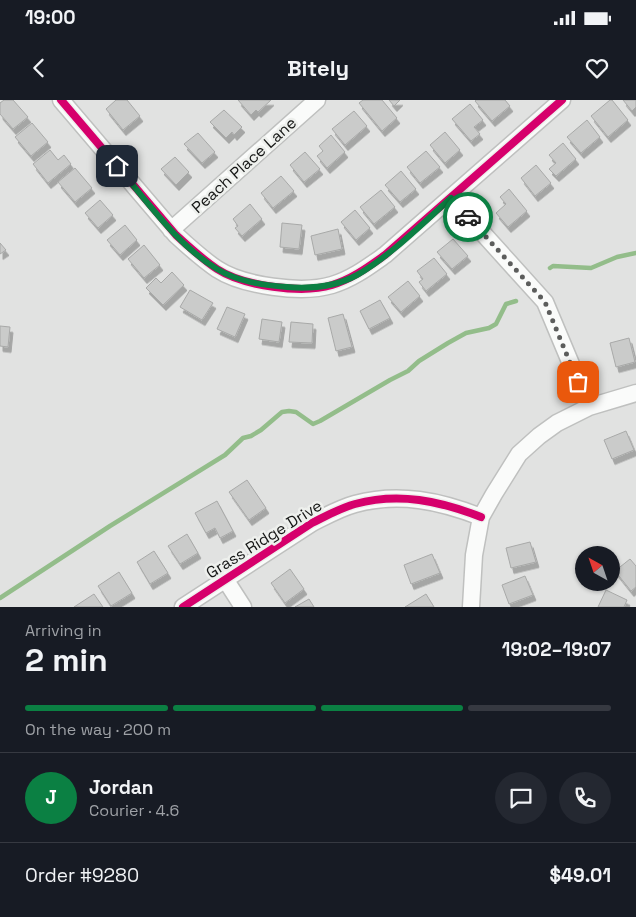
<!DOCTYPE html>
<meta charset="utf-8">
<style>
body{margin:0;font-family:"Space Grotesk",sans-serif;background:#242831;color:#f1f3f6;height:100vh;display:flex;flex-direction:column;font-size:19px;white-space:nowrap}
*{box-sizing:border-box;margin:0}
p{font-size:16px;color:#9ea1a6}
.icon{flex:none;width:28px;height:28px;fill:none;stroke:currentColor;stroke-width:2;stroke-linecap:round;stroke-linejoin:round}
.map{position:relative;height:507px;overflow:hidden}
.details{display:flex;flex-direction:column;background:#171b24;flex:1}
.details>*{flex:none}
.needle{width:32px;rotate:320deg}
.buttons{position:absolute;left:575px;top:446px;display:grid;gap:10px}
.buttons a{display:grid;place-items:center;width:45px;height:45px;border-radius:50%;background:#171b24;box-shadow:0 1px 4px #0004;font-size:25px}
.pin{position:absolute;display:grid;place-items:center;width:42px;height:42px;color:#fff;margin:-21px;border-radius:10px;box-shadow:0 2px 8px #0006}
.courier{position:absolute;display:grid;place-items:center;width:50px;height:50px;margin:-25px;border:4px solid #0b8043;border-radius:50%;background:#fff;color:#222;box-shadow:0 1px 6px #0007}
.head em{font-style:normal;font-weight:700}
.head div{display:flex;flex-direction:column-reverse}
.head{display:flex;align-items:center;justify-content:space-between;height:85px;padding:0 25px}
h1{font-size:32px;font-weight:700;line-height:38px}
.bar{display:grid;grid-template-columns:repeat(4,1fr);gap:8px 5px;align-content:center;height:60px;padding:0 25px}
.bar i{height:6px;border-radius:4px;background:#363941}
.bar .current{background:#0b8043}
.bar p{grid-column:span 4}
.line{display:flex;align-items:center;gap:12px;padding:0 25px;border-top:1px solid #363941}
.line div{flex:1}
.round{display:grid;place-items:center;flex:none;width:52px;height:52px;border-radius:26px;background:#242831}
.status{display:flex;justify-content:space-between;align-items:center;height:35px;padding:0 25px;background:#171b24;direction:ltr}
.status svg{height:14px;fill:currentColor}
header{display:flex;justify-content:space-between;align-items:center;height:65px;padding:0 25px;background:#171b24;font-size:22px;font-weight:700}
.map>svg:first-child{display:block}
.lines{fill:none;stroke-linecap:round;stroke-linejoin:round}
.stream{stroke:#93bd8a;stroke-width:4.5}
.building{fill:#cacbca;stroke:#a8a9a8;filter:url(#shadow)}
.minor-casing{stroke:#bfc0bf;stroke-width:19}
.minor{stroke:#fafbfa;stroke-width:16}
.cycleway-casing{stroke:#eef0ed;stroke-width:11}
.cycleway{stroke:#d6006c;stroke-width:8}
.done{stroke:#5c5d5c;stroke-width:5;stroke-dasharray:0 9}
.route{stroke:#0b8043;stroke-width:6}
.labels{text-anchor:middle;dominant-baseline:central;stroke-width:5;stroke-linejoin:round;paint-order:stroke}
.street-label{font-size:16px;fill:#151615;stroke:#eef0ed}
</style>
<div class="status"><b>19:00</b><svg viewBox="0 0 49 12"><path d="M0 12V9h3v3zM5 12V6h3v6zM10 12V3h3v9zM15 12V0h3v12zM26 1h20v11H26zM47 4h2v5h-2z"/></svg></div>
<header><svg class="icon" aria-label="back" viewBox="0 0 24 24"><path d="M15 5l-7 7 7 7"/></svg>Bitely<svg class="icon" aria-label="heart" viewBox="0 0 24 24"><path d="M12 20l-8-8c-3-5 5-10 8-4 3-6 11-1 8 4z"/></svg></header>
<div class="map">
<svg width="636" height="507" viewBox="0 0 636 507">
<defs>
<filter id="shadow"><feDropShadow dx="3" dy="5.5" stdDeviation="0" flood-color="#0004"/></filter>
</defs>
<rect width="100%" height="100%" fill="#e1e2e1"/>
<g class="lines">
<path class="stream" d="M550 168 553 166 591 168 617 157 636 153
M0 498 110 426 225 355 243 338 251 336 261 330 282 312 289 311 296 312 313 324 320 321 390 280 408 271 419 261 448 243 466 233 489 228 496 224 506 204 516 201"/>
</g>
<path class="building" d="M4 0H13L28 17 13 29 0 14V3Z
M116 0H127L140 16 123 30 106 9Z
M238 0H271L258 12 256 10 251 15Z
M363 0H382L397 18 382 31 359 3Z
M389 0H400L394 6Z
M476 0H505L510 6 492 21 475 1Z
M610 0H612L628 20 608 37 591 16Z
M623 0H636V7L632 11Z
M470 4 483 20 474 27 480 34 471 41 452 19Z
M224 10 242 27 234 35 232 32 226 38 210 22Z
M354 11 367 26 345 45 332 29Z
M587 20 600 37 581 53 567 37Z
M32 23 48 42 31 56 15 37Z
M445 32 460 50 445 63 430 45Z
M198 33 215 52 202 63 184 44Z
M331 35 345 52 327 68 317 56 323 51 319 46Z
M563 43 576 59 556 76 549 69 556 63 549 55Z
M50 50 58 60 64 55 71 64 48 83 33 64Z
M426 51 440 67 420 83 407 67Z
M305 52 320 69 304 82 290 65Z
M175 57 189 72 176 85 161 69Z
M536 65 551 83 535 96 521 78Z
M75 68 92 88 75 102 58 82Z
M401 71 416 89 400 102 385 85Z
M281 76 294 91 273 108 261 93Z
M509 89 527 111 508 127 496 113 506 104 500 97Z
M381 90 395 107 374 124 360 107Z
M100 100 113 115 98 128 85 113Z
M250 104 262 119 242 136 235 128 238 126 233 119Z
M355 110 370 128 356 140 341 122Z
M282 123 302 125 299 149 280 147Z
M125 125 137 140 120 155 107 140Z
M338 129 342 149 315 155 311 136Z
M453 139 468 156 452 169 437 152Z
M0 143 6 150 0 154Z
M144 145 160 165 144 178 128 159Z
M434 158 447 174 426 191 419 182 423 179 417 171Z
M172 172 184 185 163 205 146 188 156 178 161 183Z
M408 181 420 196 401 212 388 197Z
M190 190 213 203 202 220 180 207Z
M380 200 390 218 369 229 360 211Z
M227 207 245 214 235 237 217 229Z
M343 214 352 247 336 251 328 218Z
M262 219 282 222 279 242 259 239Z
M291 222 313 224 312 243 289 242Z
M0 226 10 227 8 247 0 246Z
M629 238 635 262 616 267 610 243Z
M626 331 634 350 612 359 604 340Z
M247 380 266 408 249 420 229 392Z
M217 401 233 431 220 438 215 428 206 433 195 413Z
M187 434 198 453 180 464 168 446Z
M530 442 536 462 511 468 506 448Z
M154 451 168 473 150 484 137 462Z
M432 454 440 473 411 484 404 465Z
M630 459 636 466V487L631 491 615 471Z
M290 469 304 489 285 503 271 483Z
M119 472 132 493 111 506 98 486Z
M525 476 533 495 509 504 502 485Z
M606 490 627 500 624 507H598Z
M94 494 103 507H74Z
M426 494 434 507H405Z
M309 499 314 507H295Z"/>
<g class="lines">
<defs>
<path id="minor" d="M61 0 176 135C189 147 202 159 217 169 243 186 302 194 332 185 352 179 368 167 385 155L562 0
M451 98 545 202 589 307
M171 130 317 0
M225 479 243 507
M183 507 312 423C326 416 340 408 355 404 399 392 440 401 481 417
M471 507 474 455 481 417 494 394 519 354 539 336 557 323 589 307 636 293"/>
</defs>
<use href="#minor" class="minor-casing"/>
<use href="#minor" class="minor"/>
<defs>
<path id="cycleway" d="M61 0 176 135C189 147 202 159 217 169 243 186 302 194 332 185 352 179 368 167 385 155L562 0
M183 507 312 423C326 416 340 408 355 404 399 392 440 401 481 417"/>
</defs>
<use href="#cycleway" class="cycleway-casing"/>
<use href="#cycleway" class="cycleway"/>
</g>
<g class="lines">
<path class="done" d="M468 117 545 202 578 282"/>
<path class="route" d="M117 66C148 102 177 145 217 169 238 182 264 185 287 187 311 189 335 187 357 175 389 157 423 123 451 98L468 117"/>
</g>
<g class="labels">
<g class="street-label">
<text transform="translate(244 65) rotate(-42)">Peach Place Lane</text>
<text transform="translate(264 439) rotate(-32)">Grass Ridge Drive</text>
</g>
</g>
</svg>
<div class="buttons">
<a><svg class="needle" viewBox="-14 -14 28 28"><path d="M0-13l5 13h-10z" fill="#e53935"/><path d="M0 13l5-13h-10z" fill="#9ea1a6"/></svg></a>
</div>
<div class="pin" style="left:578px;top:282px;background:#ea580c"><svg class="icon" aria-label="bag" viewBox="0 0 24 24"><path d="M5 8h14l-1 12H6zM9 8a3 3 0 0 1 6 0"/></svg></div>
<div class="pin" style="left:117px;top:66px;background:#1f2937"><svg class="icon" aria-label="home" viewBox="0 0 24 24"><path d="M3 11l9-7 9 7M6 9v11h12V9"/></svg></div>
<div class="courier" style="left:468px;top:117px"><svg class="icon" aria-label="car" viewBox="0 0 24 24"><path d="M5 17H2v-5l4-1 3-4h7l3 4 3 1v5h-3M9 17h6M6 11h13"/><circle cx="7" cy="17" r="2"/><circle cx="17" cy="17" r="2"/></svg></div>
</div>
<section class="details">
<div class="head"><div><h1>2 min</h1><p>Arriving in</p></div><em>19:02–19:07</em></div>
<div class="bar"><i class="current"></i><i class="current"></i><i class="current"></i><i></i><p>On the way · 200 m</p></div>
<div class="line" style="height:90px"><b class="round" style="background:#0b8043;color:#fff">J</b><div><b>Jordan</b><p>Courier · 4.6</p></div><a class="round"><svg class="icon" aria-label="chat" viewBox="0 0 24 24"><path d="M4 5h16v11H9l-5 4z"/></svg></a><a class="round"><svg class="icon" aria-label="phone" viewBox="0 0 24 24"><path d="M5 4h4l2 5-3 2q2 4 5 5l2-3 5 2v4C11 20 4 13 5 4z"/></svg></a></div>
<div class="line" style="height:65px"><div>Order #9280</div><b>$49.01</b></div>
</section>
